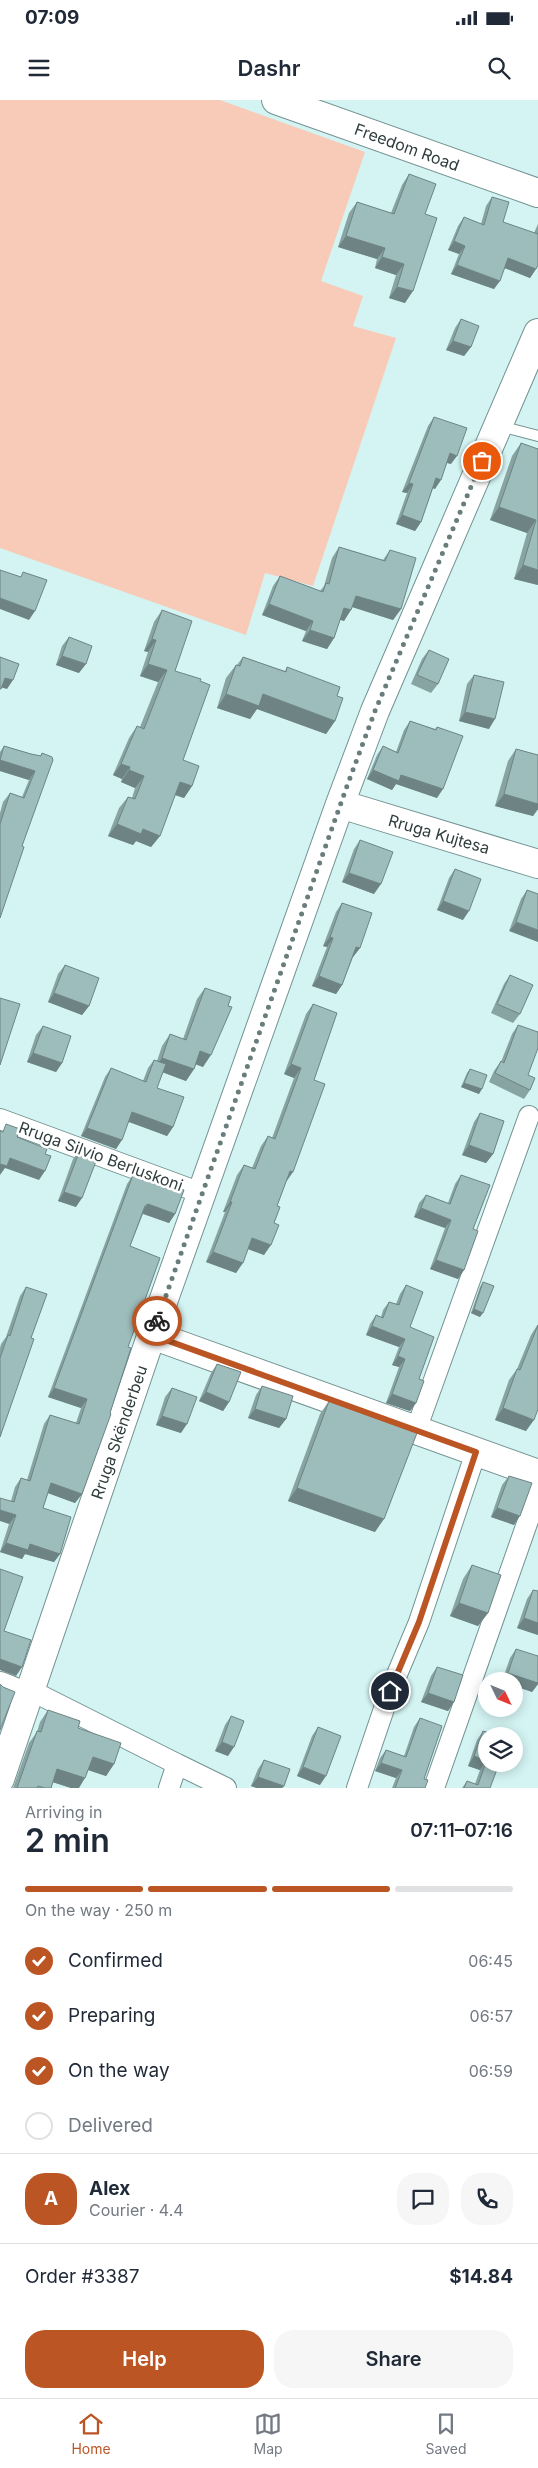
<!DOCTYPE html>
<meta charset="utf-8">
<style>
body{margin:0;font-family:Inter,sans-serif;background:#f6f6f7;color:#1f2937;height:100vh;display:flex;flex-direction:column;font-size:19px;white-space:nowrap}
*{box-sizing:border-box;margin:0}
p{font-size:16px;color:#747a83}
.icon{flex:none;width:28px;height:28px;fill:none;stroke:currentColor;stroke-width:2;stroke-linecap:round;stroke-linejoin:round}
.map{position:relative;height:1688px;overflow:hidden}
.side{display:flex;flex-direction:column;background:#fff;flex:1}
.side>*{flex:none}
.needle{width:32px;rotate:133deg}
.buttons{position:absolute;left:478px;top:1572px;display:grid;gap:10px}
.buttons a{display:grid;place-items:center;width:45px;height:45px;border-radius:50%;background:#fff;box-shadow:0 2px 12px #0003;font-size:25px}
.pin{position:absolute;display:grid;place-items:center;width:42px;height:42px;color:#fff;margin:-21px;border:2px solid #fff;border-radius:50%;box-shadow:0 1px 5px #0007}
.courier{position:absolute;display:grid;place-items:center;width:50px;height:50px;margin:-25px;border:4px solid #bb5624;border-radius:50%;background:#fff;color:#222;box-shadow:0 1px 6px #0007}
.summary em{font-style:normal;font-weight:600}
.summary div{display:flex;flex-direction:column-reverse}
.summary{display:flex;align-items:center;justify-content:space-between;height:85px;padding:0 25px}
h1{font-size:32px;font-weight:600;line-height:38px}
.bar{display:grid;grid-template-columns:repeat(4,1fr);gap:8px 5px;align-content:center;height:60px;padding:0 25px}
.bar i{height:6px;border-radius:4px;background:#e0e1e3}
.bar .selected{background:#bb5624}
.bar p{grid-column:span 4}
.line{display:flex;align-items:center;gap:12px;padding:0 25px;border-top:1px solid #e0e1e3}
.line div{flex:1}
.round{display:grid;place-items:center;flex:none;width:52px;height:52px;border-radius:20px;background:#f6f6f7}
ol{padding:0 25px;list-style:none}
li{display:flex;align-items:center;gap:15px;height:55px}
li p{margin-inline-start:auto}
li .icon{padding:5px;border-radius:50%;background:#bb5624;color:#fff;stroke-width:4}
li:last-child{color:#747a83}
li i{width:28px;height:28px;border:2px solid #e0e1e3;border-radius:50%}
.cta{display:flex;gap:10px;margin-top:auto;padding:10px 25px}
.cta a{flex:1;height:58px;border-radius:20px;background:#bb5624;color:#fff;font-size:20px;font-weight:600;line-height:58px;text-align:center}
.cta a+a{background:#f6f6f7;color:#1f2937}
.status{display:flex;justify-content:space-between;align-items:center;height:35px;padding:0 25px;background:#fff;direction:ltr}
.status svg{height:14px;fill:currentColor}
header{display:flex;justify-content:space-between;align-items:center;height:65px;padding:0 25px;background:#fff;font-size:22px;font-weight:600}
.menu{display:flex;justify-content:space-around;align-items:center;height:70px;border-top:1px solid #e0e1e3;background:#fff;font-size:14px;color:#747a83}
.menu a{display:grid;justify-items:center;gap:2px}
.menu .selected{color:#bb5624}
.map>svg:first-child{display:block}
.green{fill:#f8cbb8}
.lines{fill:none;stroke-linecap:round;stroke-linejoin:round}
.lane-casing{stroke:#739291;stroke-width:12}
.street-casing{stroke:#739291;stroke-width:22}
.secondary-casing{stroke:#739291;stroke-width:30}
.lane{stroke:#fff;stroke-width:10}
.street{stroke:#fff;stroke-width:20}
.secondary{stroke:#fff;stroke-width:28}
.wall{fill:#87a3a2}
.shaded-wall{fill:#6e8484}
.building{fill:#9dbdbc;stroke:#6e8484}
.done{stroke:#687d7c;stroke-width:5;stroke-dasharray:0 9}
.route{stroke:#bb5624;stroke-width:6}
.labels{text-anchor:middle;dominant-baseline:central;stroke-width:5;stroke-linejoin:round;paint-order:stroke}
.street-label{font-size:16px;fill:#2f3d3c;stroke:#fff}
</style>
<div class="status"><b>07:09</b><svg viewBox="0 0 49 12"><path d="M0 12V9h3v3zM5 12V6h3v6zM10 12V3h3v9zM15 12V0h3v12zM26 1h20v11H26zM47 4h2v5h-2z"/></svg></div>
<header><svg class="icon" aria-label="menu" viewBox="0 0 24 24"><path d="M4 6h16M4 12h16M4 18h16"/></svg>Dashr<svg class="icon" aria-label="search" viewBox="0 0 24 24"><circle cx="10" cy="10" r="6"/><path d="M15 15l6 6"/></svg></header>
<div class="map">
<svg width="538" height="1688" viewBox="0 0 538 1688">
<rect width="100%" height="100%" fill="#d3f4f3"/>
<path class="green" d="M0 0H220L365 52 321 181 363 196 353 226 396 238 313 486 265 473 246 535 0 448Z"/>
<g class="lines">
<defs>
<path id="lane" d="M500 326 538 336"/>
<path id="street" d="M0 1019 201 1093
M416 1330 529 1016
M30 1590 177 1664 169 1688
M177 1664 226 1688
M357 1688 390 1591 419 1522 476 1352
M434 1688 538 1392"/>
<path id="secondary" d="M276 0 538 93
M340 704 538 764
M152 1235 538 1374
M0 1586 27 1597
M0 1679 159 1213 340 704 375 611 538 233"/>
</defs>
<use href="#lane" class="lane-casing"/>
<use href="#street" class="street-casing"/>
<use href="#secondary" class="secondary-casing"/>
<use href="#lane" class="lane"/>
<use href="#street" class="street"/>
<use href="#secondary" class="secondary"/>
</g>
<path class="wall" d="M409 74 425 114 405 203 389 198 396 175 375 168 377 159 338 147 349 113 357 102 391 113 402 85Z
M492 97 503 122 534 133 538 124V165L536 169 530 178 505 168 494 189 451 174 459 154 448 150 458 126 464 117 481 124 486 106Z
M461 219 471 247 464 256 446 250 455 228Z
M434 317 451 364 447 363 435 389 433 388 421 422 415 431 396 424 407 393 402 392 428 326Z
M521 343 538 349V485L514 479 527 433 490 420 512 356Z
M339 447 383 460 390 450 401 509 393 520 352 507 344 521 340 520 334 538 327 549 302 541 306 531 262 515 273 486 280 476 320 491 324 486 332 458Z
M162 510 175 571 183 660 192 686 184 698 175 695 160 736 151 747 136 741 133 745 108 736 119 708 128 697 132 698 135 688 121 682 122 679 113 675 129 638 137 626 140 627 158 582 140 576 148 552 144 551 154 522Z
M69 537 79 573 56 565 62 546Z
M429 550 438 584 431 593 411 584 422 559Z
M243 557 285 571 287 567 337 596 335 621 326 634 257 609 250 619 217 608 226 578 236 565H237Z
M474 575 489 629 459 621 467 584Z
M410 621 435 629 437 627V698L396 684 392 690 367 679 377 655 383 646 396 652 404 630Z
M4 646 31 654 40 656 42 653 22 746 0 818V713L3 702 10 693 22 697 29 680 0 671V652Z
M516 649 538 655V709L533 716 495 706 508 661Z
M360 740 374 794 342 782 354 749Z
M455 769 463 820 437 810 449 778Z
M527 790 538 794 509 831 521 799Z
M342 803 360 848 353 857 342 885 336 894 312 886 327 847 323 846 336 812Z
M65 865 89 906 82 915 48 902 58 874Z
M510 875 520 914 513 923 491 913 504 884Z
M205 888 203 967 196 964 194 969 186 981 162 972 157 988 173 1027 167 1036 129 1021 116 1049 81 1036 105 977 111 968 143 981 148 968 154 960 157 961 162 946 170 934 183 939 197 899Z
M313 904 314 980 286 1082 277 1106 274 1123 264 1155 248 1149 236 1173 206 1162 225 1112H223L237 1075 244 1065 252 1068 261 1046 268 1036 272 1038 294 978 284 974 306 914Z
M518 925 530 990 524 999 489 982 494 971 501 961V962L512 934Z
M43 926 62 963 56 972 27 962 36 935Z
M470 969 479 994 461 987 467 973Z
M480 1013 493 1054 486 1063 462 1055 474 1022Z
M80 1050 76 1107 58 1101 73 1059Z
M133 1075 162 1086 164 1083 175 1114 169 1123 143 1114 130 1146 128 1247 82 1394 75 1403 48 1393 43 1408 60 1454 54 1462 25 1454 22 1459 0 1452 9 1424 11 1401 15 1387 21 1378 27 1380 44 1324 50 1315 76 1323 81 1308 48 1297 127 1084Z
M461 1075 473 1129 464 1170 458 1179 430 1169 445 1128 414 1117 419 1103 426 1095 448 1103 455 1084Z
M483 1182 480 1217 471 1213 480 1187Z
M406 1185 410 1227 419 1279 416 1303 410 1311 386 1303 399 1267 392 1265 399 1247 366 1235 370 1224 376 1215 381 1217 383 1210 389 1202 396 1204 400 1194Z
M26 1187 31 1238 0 1337V1248L1 1244 6 1237 20 1196Z
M538 1224 526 1331 495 1320 509 1280 517 1269 531 1235Z
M217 1264 229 1302 223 1311 199 1301 211 1273Z
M262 1286 286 1319 279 1328 248 1318 256 1295Z
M172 1288 181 1333 156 1325 165 1297Z
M329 1301 375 1432 288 1401 320 1314Z
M509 1376 514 1425 491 1417 502 1385Z
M472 1465 488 1513 478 1526 450 1516 463 1479Z
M533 1490 538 1535 517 1528 527 1499Z
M516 1549 538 1583V1584L532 1592 514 1581H502L510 1558Z
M437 1567 454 1602 448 1611 421 1602 431 1576Z
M48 1610 78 1628 114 1664 106 1676 88 1670 71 1688 53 1682 51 1688H13L29 1643 37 1632 40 1622Z
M231 1616 228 1656 215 1651 225 1625Z
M420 1618 424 1679 425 1688H392L396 1678 375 1671 380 1658 386 1650 404 1656 414 1627Z
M318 1627 320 1685 297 1676 312 1636Z
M483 1631 494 1634 496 1631 490 1688H462L467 1681 475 1684 480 1670 468 1666 477 1640Z
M264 1660 284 1686 282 1688H257L251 1686 258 1669Z"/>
<path class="shaded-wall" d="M346 136 385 148 377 159 338 147Z
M454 141 465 146 459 154 448 150Z
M382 157 404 164 396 175 375 168Z
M508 158 536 169 530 178 502 167Z
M457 165 500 181 494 189 451 174Z
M397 187 413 191 405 203 389 198Z
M453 241 471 247 464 256 446 250Z
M450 353 457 356 451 364 444 362Z
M436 378 441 380 435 389 430 387Z
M409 383 413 384 407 393 402 392Z
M499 407 536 420 527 433 490 420Z
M402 415 421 422 415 431 396 424Z
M523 465 538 470V485L514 479Z
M356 496 401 509 393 520 349 506Z
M0 498 35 511 29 520 0 509Z
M269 504 313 521 306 531 262 515Z
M344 508 351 510 344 521 337 518Z
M310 530 334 538 327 549 302 541Z
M152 539 156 540 148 552 144 551Z
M62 556 86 564 79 573 56 565Z
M148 564 167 570 158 582 140 576Z
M5 578 13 580 7 589 0 587Z
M226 594H263L335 621 326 634 257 609 250 619 217 608Z
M465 612 495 619 489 629 459 621Z
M0 660 35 671 29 680 0 671Z
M121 664 130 667 122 679 113 675Z
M129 670 144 676 135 688 121 682Z
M373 670 401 675 443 689 437 698 396 684 392 690 367 679Z
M180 682 192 686 184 698 172 694Z
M504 694 538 704V709L533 716 495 706Z
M117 724 143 729 160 736 151 747 136 741 133 745 108 736Z
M349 773 381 784 374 794 342 782Z
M443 801 469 811 463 820 437 810Z
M516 822 538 830V842L509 831Z
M330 837 333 838 327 847 323 846Z
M356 847 360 848 353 857 350 856Z
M319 876 342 885 336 894 312 886Z
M54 893 89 906 82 915 48 902Z
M200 951 211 955 203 967 192 963Z
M33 953 62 963 56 972 27 962Z
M162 958 194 969 186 981 154 969Z
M291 964 301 968 294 978 284 974Z
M464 983 482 989 479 994 461 987Z
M132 1012 173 1027 167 1036 126 1021Z
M87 1028 122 1040 116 1049 81 1036Z
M469 1045 493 1054 486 1063 462 1055Z
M10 1058 45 1071 39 1080 5 1068 0 1075V1064Z
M290 1071 293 1072 286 1082Z
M64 1092 82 1098 76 1107 58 1101Z
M230 1102H232L225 1112H223Z
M148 1104 175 1114 169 1123 141 1113Z
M421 1108 451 1120 445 1128 414 1117Z
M252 1138 271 1145 264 1155 245 1148Z
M213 1152 243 1163 236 1173 206 1162Z
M436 1160 464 1170 458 1179 430 1169Z
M474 1209 483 1213 480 1217 471 1213Z
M372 1226 405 1239 399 1247 366 1235Z
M398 1256 405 1259 399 1267 392 1265Z
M54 1288 87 1299 81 1308 48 1297Z
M206 1292 229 1302 223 1311 199 1301Z
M392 1294 416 1303 410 1311 386 1303Z
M503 1308 534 1320 526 1331 495 1320Z
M255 1309 286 1319 279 1328 248 1318Z
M162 1316 187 1324 181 1333 156 1325Z
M51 1383 82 1394 75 1403 45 1392Z
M297 1388 384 1419 375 1432 288 1401Z
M497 1408 520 1416 514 1425 491 1417Z
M0 1410 16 1415 9 1424 0 1421Z
M6 1443 30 1444 60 1454 54 1462 25 1454 22 1459 0 1452Z
M459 1503 488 1513 478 1526 450 1516Z
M524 1518 538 1523V1535L517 1528Z
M0 1559 22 1567 16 1576 0 1570Z
M508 1573 538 1583V1584L532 1592 514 1586V1581H502Z
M428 1593 454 1602 448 1611 421 1602Z
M222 1642 234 1647 228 1656 215 1651Z
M474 1656 486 1661 480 1670 468 1666Z
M93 1657 114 1664 106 1676 85 1669Z
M381 1663 402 1670 396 1678 375 1671Z
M303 1667 326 1676 320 1685 297 1676Z
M57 1669 85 1678 79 1688H71L49 1681Z
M258 1677 284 1686 282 1688H257L251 1686Z"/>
<path class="building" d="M409 74 436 84 425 114 437 118 413 191 397 187 404 164 382 157 385 148 346 136 357 102 394 114Z
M492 97 509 102 503 122 538 134V165L536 169 508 158 500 181 457 165 465 146 454 141 464 117 484 125Z
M461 219 479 226 471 247 453 241Z
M434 317 467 328 457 356 450 353 441 380 436 378 421 422 402 415 413 384 409 383Z
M521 343 538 349V470L523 465 536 420 499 407Z
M339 447 385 461 390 450 416 458 401 509 356 496 351 510 344 508 334 538 310 530 313 521 269 504 280 476 323 492 326 483 329 484Z
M0 470 21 477 23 472 47 480 35 511 0 498Z
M162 510 192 521 175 571 201 579 200 581 210 585 183 660 199 666 192 686 180 682 160 736 143 729 141 734 117 724 128 697 135 699 144 676 129 670 130 667 121 664 137 626 144 629 167 570 148 564 156 540 152 539Z
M69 537 92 546 86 564 62 556Z
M429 550 449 559 438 584 417 575Z
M0 557 19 564 13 580 5 578 1 589H0Z
M243 557 286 572 287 567 340 587 337 596 343 598 335 621 263 594 259 606 226 594 236 565 240 566Z
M474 575 504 582 495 619 465 612Z
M410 621 436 630 437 627 463 636 443 689 401 675 399 681 373 670 383 646 398 653Z
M4 646 31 654 41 656 42 653 52 657 53 660 22 746 24 747 0 818V724L10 693 24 698 35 671 0 660Z
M516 649 538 655V704L504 694Z
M360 740 393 752 381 784 349 773Z
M455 769 481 779 469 811 443 801Z
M527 790 538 794V830L516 822Z
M342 803 372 813 360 848 356 847 342 885 319 876 333 838 330 837Z
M65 865 99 878 89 906 54 893Z
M510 875 533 885 520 914 497 904Z
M205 888 231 897 228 906 232 907 211 955 200 951 194 969 162 958 170 934 186 940Z
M0 898 20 904 0 965Z
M313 904 337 913 314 980 325 984 293 1072 290 1071 277 1106 280 1107 274 1123 279 1125 271 1145 252 1138 243 1163 213 1152 232 1102H230L244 1065 255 1069 268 1036 275 1039 301 968 291 964Z
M518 925 538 932V948L528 975 535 978 530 990 495 973 501 961 504 963Z
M43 926 71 936 62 963 33 953Z
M154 960 166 964 157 988 184 997 173 1027 132 1012 122 1040 87 1028 111 968 146 982Z
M470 969 487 975 482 989 464 983Z
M480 1013 504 1021 493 1054 469 1045Z
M6 1024 20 1029 17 1037 47 1049 45 1054 51 1056 45 1071 10 1058 7 1066 0 1064V1031L3 1032Z
M80 1050 98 1056 82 1098 64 1092Z
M133 1075 163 1087 164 1083 184 1090 175 1114 148 1104 145 1106 130 1146 160 1158 128 1247 131 1248 110 1313 111 1314 82 1394 51 1383 43 1408 71 1417 60 1454 30 1444 28 1450 6 1443 16 1415 0 1410V1398L14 1402 21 1378 30 1381 50 1315 79 1324 87 1299 54 1288Z
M461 1075 490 1085 473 1129 478 1131 464 1170 436 1160 451 1120 421 1108 426 1095 450 1104Z
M483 1182 494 1186 483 1213 474 1209Z
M406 1185 423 1192 410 1227 434 1237 419 1279 424 1281 416 1303 392 1294 405 1259 398 1256 405 1239 372 1226 376 1215 383 1218 389 1202 399 1205Z
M26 1187 47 1194 31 1238 34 1239 0 1337V1258L8 1235 10 1236Z
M538 1225V1309L534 1320 503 1308 517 1269 520 1270Z
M217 1264 241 1272 229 1302 206 1292Z
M262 1286 293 1296 286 1319 255 1309Z
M172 1288 197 1297 187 1324 162 1316Z
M329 1301 417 1333 384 1419 297 1388Z
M509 1376 532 1383 520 1416 497 1408Z
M472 1465 501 1475 488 1513 459 1503Z
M0 1469 23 1477 4 1531 31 1540 22 1567 0 1559Z
M533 1490 538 1491V1523L524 1518Z
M516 1549 538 1556V1583L508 1573Z
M437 1567 463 1575 454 1602 428 1593Z
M0 1584 3 1587 15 1592 0 1630Z
M48 1610 80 1621 78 1628 121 1643 114 1664 93 1657 85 1678 57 1669 51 1688H45L38 1686 37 1688H17L37 1631 41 1632Z
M231 1616 244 1621 234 1647 222 1642Z
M420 1618 442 1626 424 1679 428 1680 425 1688H395L402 1670 381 1663 386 1650 406 1657Z
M318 1627 341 1636 326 1676 303 1667Z
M483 1631 495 1635 496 1631 509 1635 508 1636H486V1661L474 1656Z
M264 1660 290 1669 284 1686 258 1677Z
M486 1662V1664H499L490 1688H464L467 1681 478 1685Z"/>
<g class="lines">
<path class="done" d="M157 1221 347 686 375 611 482 361"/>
<path class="route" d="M157 1221 152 1235 476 1352 419 1522 390 1591"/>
</g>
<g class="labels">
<g class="street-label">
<text transform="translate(407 47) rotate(20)">Freedom Road</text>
<text transform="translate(439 734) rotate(16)">Rruga Kujtesa</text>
<text transform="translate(101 1056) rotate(20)">Rruga Silvio Berluskoni</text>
<text transform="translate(119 1332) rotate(-71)">Rruga Skënderbeu</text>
</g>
</g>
</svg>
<div class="buttons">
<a><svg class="needle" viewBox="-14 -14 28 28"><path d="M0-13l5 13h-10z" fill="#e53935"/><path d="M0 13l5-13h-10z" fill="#747a83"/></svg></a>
<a><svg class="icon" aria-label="layers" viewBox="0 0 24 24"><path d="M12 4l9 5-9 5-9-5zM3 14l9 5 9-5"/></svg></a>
</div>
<div class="pin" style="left:482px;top:361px;background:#ea580c"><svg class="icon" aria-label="bag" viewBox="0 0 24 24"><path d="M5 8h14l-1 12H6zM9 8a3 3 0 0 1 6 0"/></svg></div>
<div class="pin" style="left:390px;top:1591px;background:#1f2937"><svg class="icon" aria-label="home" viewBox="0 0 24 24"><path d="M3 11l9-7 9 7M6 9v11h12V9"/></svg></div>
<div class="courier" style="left:157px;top:1221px"><svg class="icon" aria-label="bike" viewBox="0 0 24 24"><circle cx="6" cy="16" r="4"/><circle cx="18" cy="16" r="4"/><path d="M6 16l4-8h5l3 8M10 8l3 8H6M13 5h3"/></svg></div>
</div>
<section class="side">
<div class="summary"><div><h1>2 min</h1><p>Arriving in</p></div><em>07:11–07:16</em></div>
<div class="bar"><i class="selected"></i><i class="selected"></i><i class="selected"></i><i></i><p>On the way · 250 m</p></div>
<ol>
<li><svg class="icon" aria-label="check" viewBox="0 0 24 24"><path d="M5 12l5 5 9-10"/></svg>Confirmed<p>06:45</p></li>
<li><svg class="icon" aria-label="check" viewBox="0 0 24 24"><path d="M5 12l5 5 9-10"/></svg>Preparing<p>06:57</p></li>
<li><svg class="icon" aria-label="check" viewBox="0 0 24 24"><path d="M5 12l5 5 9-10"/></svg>On the way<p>06:59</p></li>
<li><i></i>Delivered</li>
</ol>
<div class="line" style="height:90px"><b class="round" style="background:#bb5624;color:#fff">A</b><div><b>Alex</b><p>Courier · 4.4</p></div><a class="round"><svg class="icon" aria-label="chat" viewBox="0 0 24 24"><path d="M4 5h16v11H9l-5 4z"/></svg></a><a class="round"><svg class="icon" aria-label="phone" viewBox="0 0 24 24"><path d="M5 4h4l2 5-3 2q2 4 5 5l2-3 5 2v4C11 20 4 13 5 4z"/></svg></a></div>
<div class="line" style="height:65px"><div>Order #3387</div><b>$14.84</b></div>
<div class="cta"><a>Help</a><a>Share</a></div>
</section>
<nav class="menu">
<a class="selected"><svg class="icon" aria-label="home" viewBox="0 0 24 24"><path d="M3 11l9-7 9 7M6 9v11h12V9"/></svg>Home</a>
<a><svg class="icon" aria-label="map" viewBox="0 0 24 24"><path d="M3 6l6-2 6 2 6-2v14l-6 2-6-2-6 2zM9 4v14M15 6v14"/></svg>Map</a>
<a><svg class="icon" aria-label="saved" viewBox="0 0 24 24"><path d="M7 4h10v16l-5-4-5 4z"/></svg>Saved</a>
</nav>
